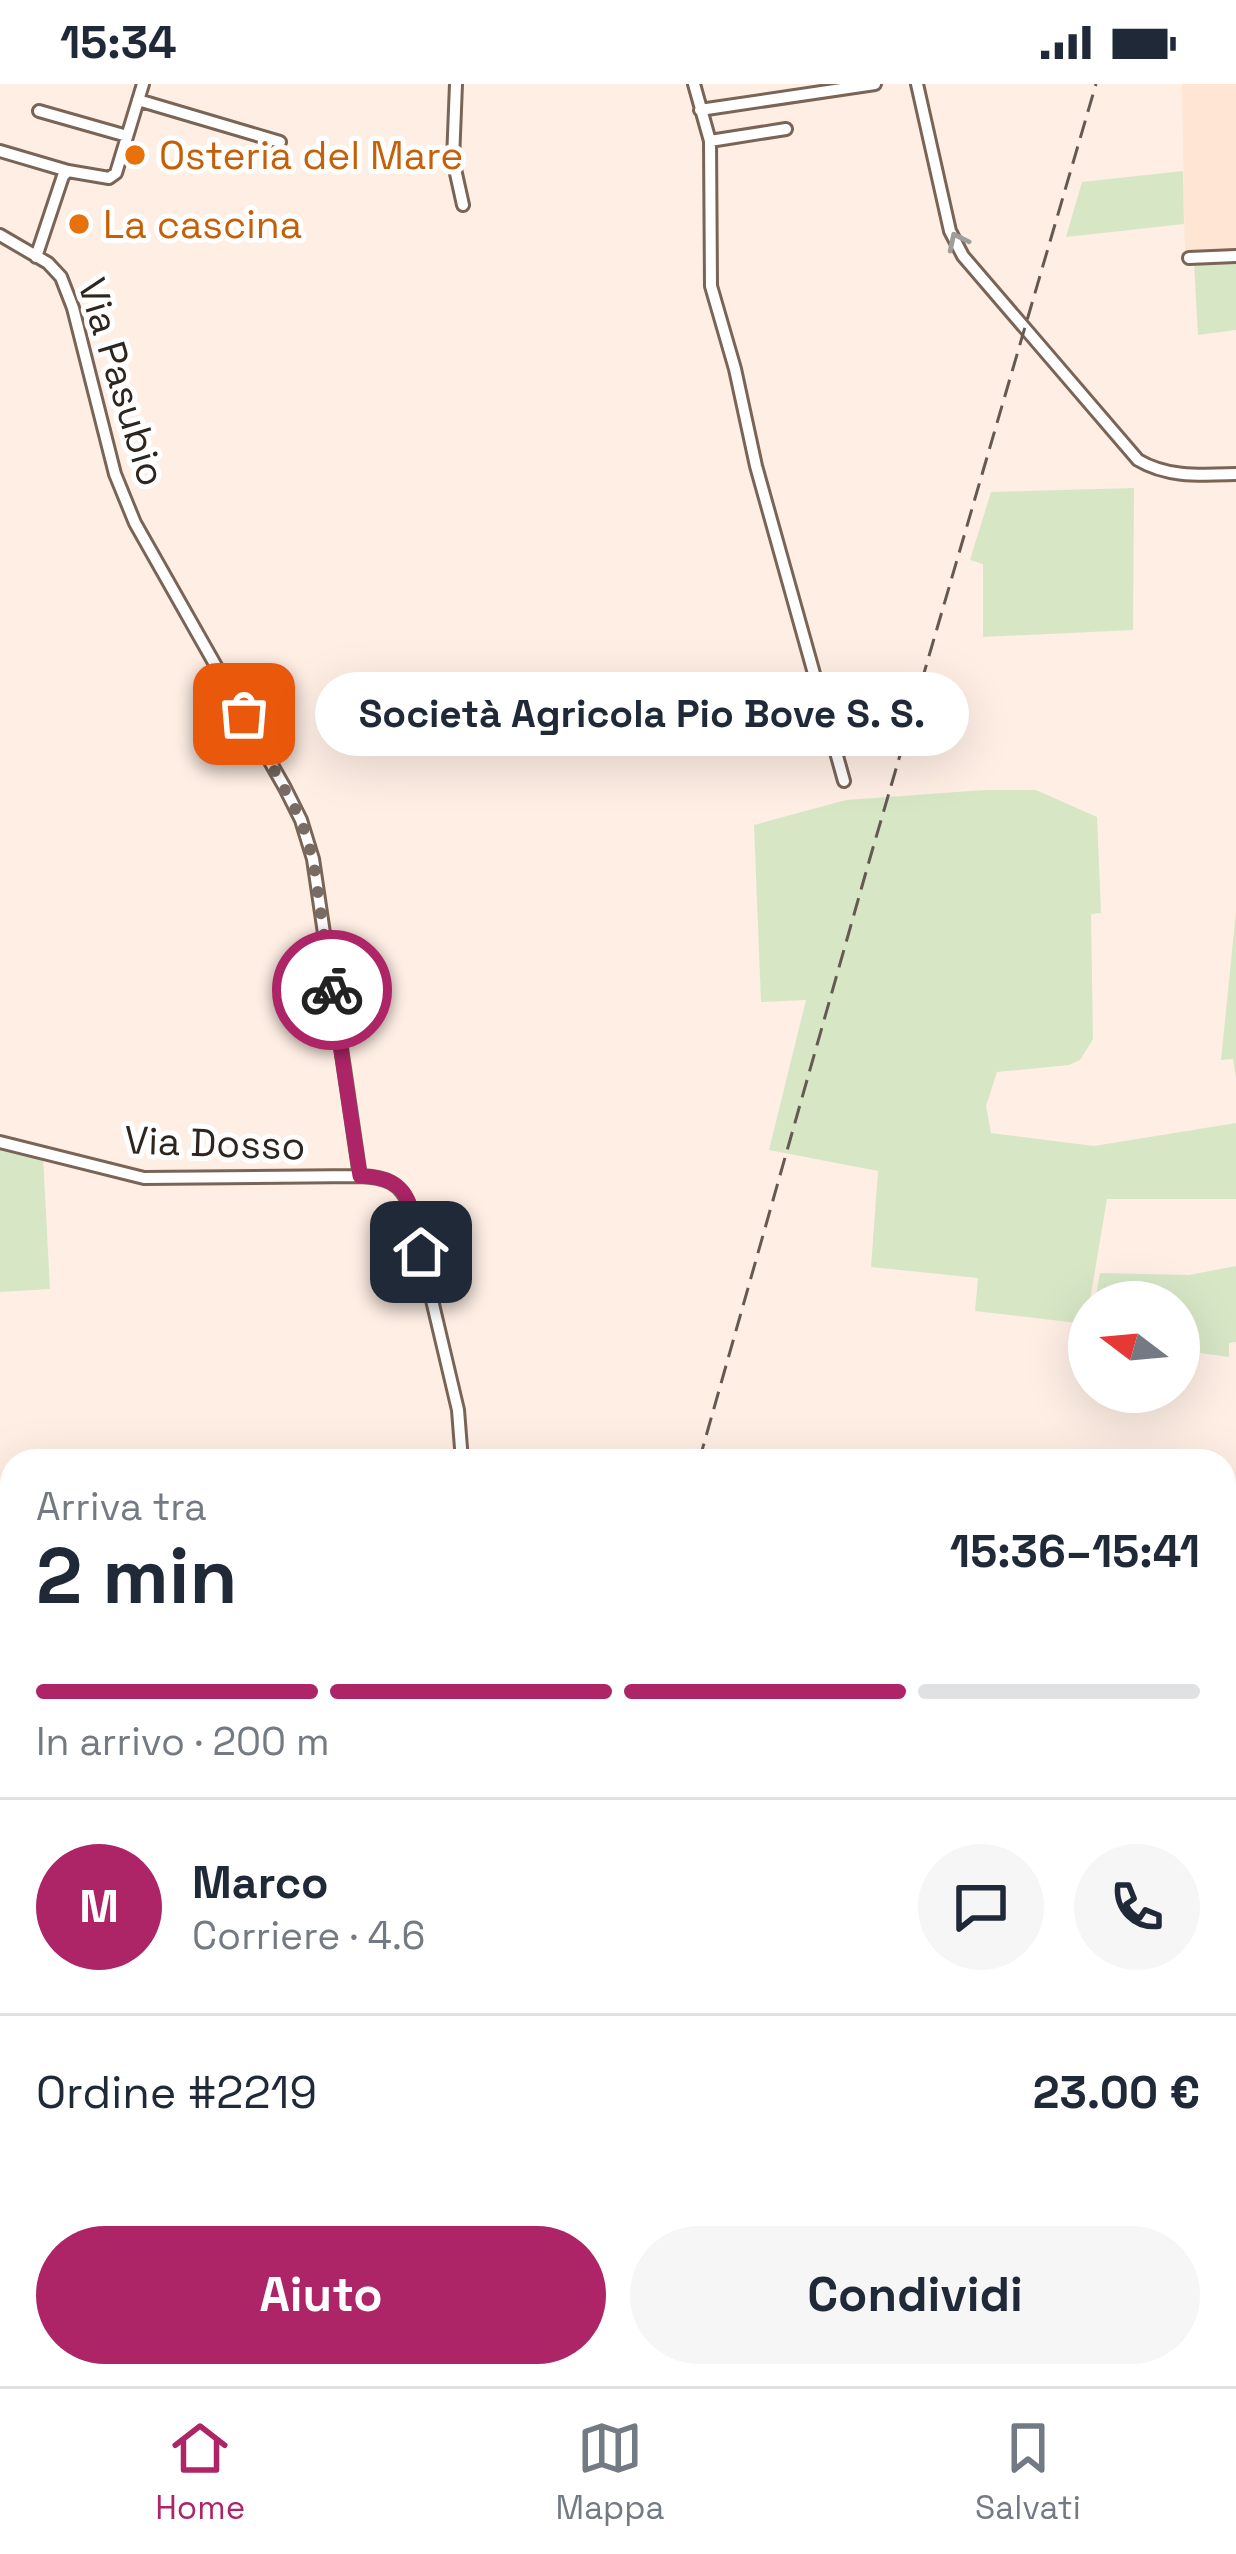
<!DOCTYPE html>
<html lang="it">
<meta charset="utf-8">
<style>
body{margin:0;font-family:"Space Grotesk",sans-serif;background:#f6f6f7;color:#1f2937;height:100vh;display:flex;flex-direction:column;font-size:45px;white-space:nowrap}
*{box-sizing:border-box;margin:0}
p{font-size:39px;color:#747a83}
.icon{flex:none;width:66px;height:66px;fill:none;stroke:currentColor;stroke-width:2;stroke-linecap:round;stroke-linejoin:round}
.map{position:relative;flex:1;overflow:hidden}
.side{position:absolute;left:0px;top:1365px;width:1236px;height:939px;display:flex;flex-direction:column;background:#fff;border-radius:36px 36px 0 0;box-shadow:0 12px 48px #0002}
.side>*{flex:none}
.needle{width:78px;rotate:286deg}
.controls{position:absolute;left:1068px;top:1197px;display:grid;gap:24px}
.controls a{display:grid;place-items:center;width:132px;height:132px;border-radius:50%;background:#fff;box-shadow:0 12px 48px #0002;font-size:60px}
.pin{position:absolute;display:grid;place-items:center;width:102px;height:102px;color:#fff;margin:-51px;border-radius:24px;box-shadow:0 6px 18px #0006}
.courier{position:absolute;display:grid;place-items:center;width:120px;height:120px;margin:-60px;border:9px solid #ad2467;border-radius:50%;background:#fff;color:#222;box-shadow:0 3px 15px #0007}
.bubble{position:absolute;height:84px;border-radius:42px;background:#fff;box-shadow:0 12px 48px #0002;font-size:39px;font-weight:600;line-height:84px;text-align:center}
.overview em{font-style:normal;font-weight:600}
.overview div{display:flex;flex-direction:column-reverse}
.overview{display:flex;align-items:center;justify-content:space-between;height:204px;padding:0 36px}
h1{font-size:78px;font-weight:600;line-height:90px}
.bar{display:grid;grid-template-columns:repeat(4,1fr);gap:18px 12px;align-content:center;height:144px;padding:0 36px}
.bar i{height:15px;border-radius:9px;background:#e0e1e3}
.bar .on{background:#ad2467}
.bar p{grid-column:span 4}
.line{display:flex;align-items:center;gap:30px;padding:0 36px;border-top:3px solid #e0e1e3}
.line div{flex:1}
.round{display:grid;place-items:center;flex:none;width:126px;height:126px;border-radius:63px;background:#f6f6f7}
.action{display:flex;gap:24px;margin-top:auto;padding:24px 36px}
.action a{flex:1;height:138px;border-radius:72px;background:#ad2467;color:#fff;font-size:48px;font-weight:600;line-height:138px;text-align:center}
.action a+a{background:#f6f6f7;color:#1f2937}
.status{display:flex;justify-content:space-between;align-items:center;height:84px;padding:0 60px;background:#fff;direction:ltr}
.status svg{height:33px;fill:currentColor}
.menu{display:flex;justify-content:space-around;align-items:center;height:168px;border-top:3px solid #e0e1e3;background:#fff;font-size:33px;color:#747a83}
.menu a{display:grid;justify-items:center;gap:6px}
.menu .on{color:#ad2467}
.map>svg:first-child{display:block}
.built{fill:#ffe5d3}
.green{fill:#d7e7c6}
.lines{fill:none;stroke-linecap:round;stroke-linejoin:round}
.minor-casing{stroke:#7a6455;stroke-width:16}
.minor{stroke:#fff;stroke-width:10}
.rail{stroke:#655a52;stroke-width:3;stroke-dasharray:18 9;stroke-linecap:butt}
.oneway{stroke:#a19d9a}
.done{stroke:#776b63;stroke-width:12;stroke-dasharray:0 21.6}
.route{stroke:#ad2467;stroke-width:15}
.food-dot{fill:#e8710a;stroke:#fff;stroke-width:4.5}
.labels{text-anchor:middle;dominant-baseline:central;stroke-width:10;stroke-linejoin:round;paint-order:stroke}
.food-label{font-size:39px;fill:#c56008;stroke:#fff;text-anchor:start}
.street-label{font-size:39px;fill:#2e251e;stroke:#fff}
</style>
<div class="status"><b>15:34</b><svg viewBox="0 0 49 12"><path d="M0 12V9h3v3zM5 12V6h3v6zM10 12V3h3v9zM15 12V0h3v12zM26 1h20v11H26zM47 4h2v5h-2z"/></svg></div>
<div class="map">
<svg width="1236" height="2302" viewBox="0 0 1236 2302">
<rect width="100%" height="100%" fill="#feeee4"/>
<path class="built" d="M1182 0H1236V168L1185 170Z"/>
<path class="green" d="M1183 87 1184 140 1066 153 1082 98Z
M1236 178V246L1198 251 1194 179Z
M1134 404 1133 546 983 553V480L970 476 991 408Z
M984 706H1036L1097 733 1101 829 1091 830 1093 955 1080 976 1069 981 997 988 986 1022 991 1049 1094 1062 1236 1039V1115H1107L1086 1240 975 1227 978 1194 871 1183 878 1087 769 1066 806 916 761 918 754 741 846 716Z
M1236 828V995L1233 975 1221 976Z
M0 1063 43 1073 50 1205 0 1208Z
M1236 1182V1258L1229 1259V1273L1179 1266V1218H1095L1100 1189 1189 1191Z
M1224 1392 1228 1411H1236V1470L1224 1469Z
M12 1434V2292H784V2302H0V1435Z
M1224 1602 1236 1604V1814L1224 1813V1662L1228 1619 1224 1618Z
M1224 2230 1236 2231V2302H1203V2292H1224Z
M1112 2292H1195L1194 2302H1112Z"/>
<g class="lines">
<defs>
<path id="minor" d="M456 0 453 76 463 121
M694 0 710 57 711 202 735 285 756 382 844 697
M917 0 950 147 963 172 1138 376C1168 394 1202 391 1236 390
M138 16 280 58
M700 26 875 0
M39 27 127 52
M710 57 786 45
M0 67 68 87 109 94 116 89 143 0
M0 151 48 179 61 193 73 224 115 390 135 439 285 704 301 736 313 775 360 1092
M36 173 63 92 68 87
M1189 174 1236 172
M0 1058 144 1094 360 1092C385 1093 401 1098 410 1123L458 1326 462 1377
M1224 1819H1236
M0 1921 12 1922
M1224 2074 1236 2073
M802 2302V2292
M1194 2302 1195 2292"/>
</defs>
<use href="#minor" class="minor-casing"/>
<use href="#minor" class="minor"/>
<path class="rail" d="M699 1377 870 774 1096 0
M435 2302 438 2292"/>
</g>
<defs><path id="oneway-chevron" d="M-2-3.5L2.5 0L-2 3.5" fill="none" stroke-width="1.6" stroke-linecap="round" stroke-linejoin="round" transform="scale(3)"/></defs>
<use class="oneway" href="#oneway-chevron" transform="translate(957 157) rotate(-116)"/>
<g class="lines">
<path class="done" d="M244 630 301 736 313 775 332 906"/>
<path class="route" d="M332 906 360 1092C414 1093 410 1124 421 1168"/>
</g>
<g class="food-dot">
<circle cx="135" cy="71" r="12"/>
<circle cx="79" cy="140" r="12"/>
</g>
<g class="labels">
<g class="food-label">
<text x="159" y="71">Osteria del Mare</text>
<text x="103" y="140">La cascina</text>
</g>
<g class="street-label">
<text transform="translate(122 298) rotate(73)">Via Pasubio</text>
<text transform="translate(215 1059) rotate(2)">Via Dosso</text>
</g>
</g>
</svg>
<div class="controls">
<a><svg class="needle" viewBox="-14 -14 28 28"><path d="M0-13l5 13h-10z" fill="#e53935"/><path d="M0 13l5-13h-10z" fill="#747a83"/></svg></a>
</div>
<div class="pin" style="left:244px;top:630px;background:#ea580c"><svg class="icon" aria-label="bag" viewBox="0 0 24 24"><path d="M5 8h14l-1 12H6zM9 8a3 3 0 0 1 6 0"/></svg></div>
<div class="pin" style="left:421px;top:1168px;background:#1f2937"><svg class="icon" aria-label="home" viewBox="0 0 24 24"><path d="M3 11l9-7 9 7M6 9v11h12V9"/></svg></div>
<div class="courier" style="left:332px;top:906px"><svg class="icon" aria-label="bike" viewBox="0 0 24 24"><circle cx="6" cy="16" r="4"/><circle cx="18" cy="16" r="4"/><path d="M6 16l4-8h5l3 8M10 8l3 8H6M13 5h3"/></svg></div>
<div class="bubble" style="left:315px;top:588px;width:654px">Società Agricola Pio Bove S. S.</div>
<section class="side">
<div class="overview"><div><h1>2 min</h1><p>Arriva tra</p></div><em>15:36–15:41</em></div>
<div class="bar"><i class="on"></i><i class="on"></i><i class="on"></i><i></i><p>In arrivo · 200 m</p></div>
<div class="line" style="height:216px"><b class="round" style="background:#ad2467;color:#fff">M</b><div><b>Marco</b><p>Corriere · 4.6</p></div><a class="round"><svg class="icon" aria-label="chat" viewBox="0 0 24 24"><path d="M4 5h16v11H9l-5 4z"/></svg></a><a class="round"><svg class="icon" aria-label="phone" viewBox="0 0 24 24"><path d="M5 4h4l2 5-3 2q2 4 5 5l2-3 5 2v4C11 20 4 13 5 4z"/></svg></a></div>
<div class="line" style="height:156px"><div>Ordine #2219</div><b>23.00 €</b></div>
<div class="action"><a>Aiuto</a><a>Condividi</a></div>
</section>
</div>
<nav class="menu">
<a class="on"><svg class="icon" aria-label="home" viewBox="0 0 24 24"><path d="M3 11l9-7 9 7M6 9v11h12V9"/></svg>Home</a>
<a><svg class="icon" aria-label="map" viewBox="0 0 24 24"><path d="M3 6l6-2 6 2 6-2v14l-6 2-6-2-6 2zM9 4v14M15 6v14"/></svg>Mappa</a>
<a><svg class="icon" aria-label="saved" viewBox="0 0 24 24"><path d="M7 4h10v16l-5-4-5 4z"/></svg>Salvati</a>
</nav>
